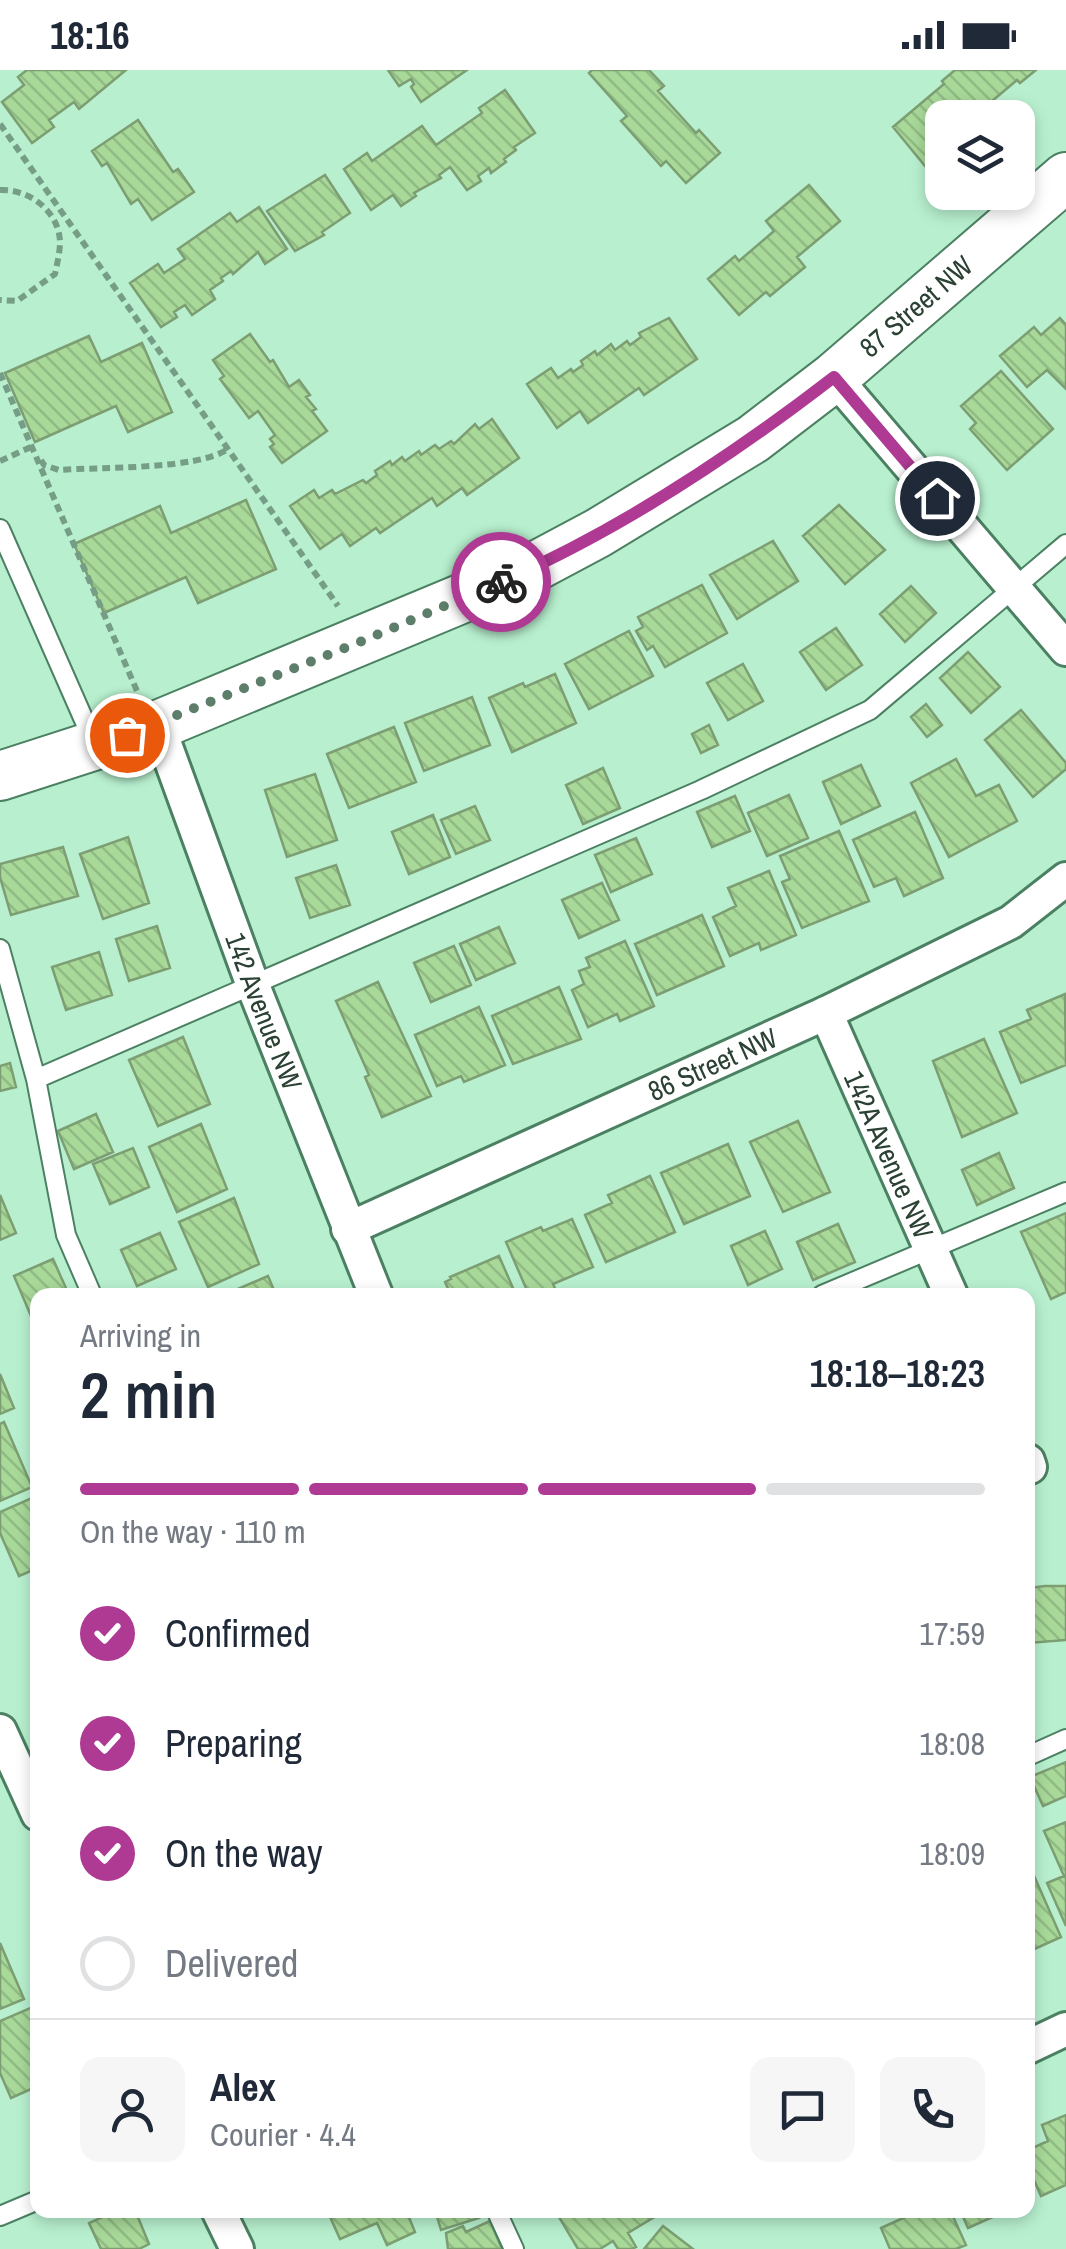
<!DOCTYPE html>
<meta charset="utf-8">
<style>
body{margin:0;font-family:"Archivo Narrow",sans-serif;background:#f6f6f7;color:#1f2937;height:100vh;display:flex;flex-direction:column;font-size:38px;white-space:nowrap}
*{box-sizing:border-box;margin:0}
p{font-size:32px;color:#747a83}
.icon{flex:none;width:55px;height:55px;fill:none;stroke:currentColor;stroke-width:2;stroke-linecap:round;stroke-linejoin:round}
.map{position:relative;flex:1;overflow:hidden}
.details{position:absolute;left:30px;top:1218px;width:1005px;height:930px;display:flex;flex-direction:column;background:#fff;border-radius:20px;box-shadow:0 5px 15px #0003}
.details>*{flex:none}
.fabs{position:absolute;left:925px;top:30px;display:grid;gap:20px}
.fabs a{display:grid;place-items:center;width:110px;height:110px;border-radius:20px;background:#fff;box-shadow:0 5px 15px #0003;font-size:50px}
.pin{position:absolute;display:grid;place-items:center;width:85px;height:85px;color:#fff;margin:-42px;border:5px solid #fff;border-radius:50%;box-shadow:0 2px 10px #0007}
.courier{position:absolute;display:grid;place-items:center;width:100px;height:100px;margin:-50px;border:8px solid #ae3a93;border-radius:50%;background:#fff;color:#222;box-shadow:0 2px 12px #0007}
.headline em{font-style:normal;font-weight:600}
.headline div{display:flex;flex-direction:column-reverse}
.headline{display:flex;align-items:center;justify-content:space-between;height:170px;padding:0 50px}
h1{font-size:65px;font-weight:600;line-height:75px}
.bar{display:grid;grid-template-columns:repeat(4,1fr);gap:15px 10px;align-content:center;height:120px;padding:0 50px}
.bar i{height:12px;border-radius:8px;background:#e0e1e3}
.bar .selected{background:#ae3a93}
.bar p{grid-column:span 4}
.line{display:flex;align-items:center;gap:25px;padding:0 50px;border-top:2px solid #e0e1e3}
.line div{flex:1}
.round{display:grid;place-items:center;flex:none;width:105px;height:105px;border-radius:20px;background:#f6f6f7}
ol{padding:0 50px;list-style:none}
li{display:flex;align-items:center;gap:30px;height:110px}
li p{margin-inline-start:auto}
li .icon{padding:10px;border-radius:50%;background:#ae3a93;color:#fff;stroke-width:4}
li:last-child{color:#747a83}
li i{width:55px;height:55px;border:5px solid #e0e1e3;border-radius:50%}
.status{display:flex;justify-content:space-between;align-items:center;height:70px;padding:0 50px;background:#fff;direction:ltr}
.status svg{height:28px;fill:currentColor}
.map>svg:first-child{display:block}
.building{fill:url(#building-back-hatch);stroke:#7c9e72;stroke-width:2.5}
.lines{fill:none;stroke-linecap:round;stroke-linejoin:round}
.lane-casing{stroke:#4b8062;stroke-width:22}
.street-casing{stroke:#4b8062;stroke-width:38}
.secondary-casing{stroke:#4b8062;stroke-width:52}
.path{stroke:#769e86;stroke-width:6;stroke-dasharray:8 5;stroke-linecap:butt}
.lane{stroke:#fff;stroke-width:18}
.street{stroke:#fff;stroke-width:32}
.secondary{stroke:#fff;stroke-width:48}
.done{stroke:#5c7e6a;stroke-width:10;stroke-dasharray:0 18}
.route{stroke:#ae3a93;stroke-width:12}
.labels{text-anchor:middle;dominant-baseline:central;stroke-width:8;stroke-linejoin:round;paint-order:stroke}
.street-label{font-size:28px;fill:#2a4133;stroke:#c5fedc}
</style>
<div class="status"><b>18:16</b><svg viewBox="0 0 49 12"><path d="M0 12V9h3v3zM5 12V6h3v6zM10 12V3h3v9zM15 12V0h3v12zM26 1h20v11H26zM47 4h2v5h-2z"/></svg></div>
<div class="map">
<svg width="1066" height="2179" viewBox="0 0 1066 2179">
<defs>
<pattern id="building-back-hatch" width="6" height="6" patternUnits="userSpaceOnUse" patternTransform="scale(2.5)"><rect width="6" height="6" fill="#a8d999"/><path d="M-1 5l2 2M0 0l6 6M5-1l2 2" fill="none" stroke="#91bb84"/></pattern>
</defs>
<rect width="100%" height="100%" fill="#b8f0cf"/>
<path class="building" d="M27 0H126L79 39 74 32 49 50 54 57 32 73 2 32 24 15 18 7Z
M388 0H467L421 32 411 17 414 14 411 9 399 16Z
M592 0H649L664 16 658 21 696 63 699 60 720 83 686 113 666 91 661 96 621 51 627 46 589 3Z
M955 0H1036L1020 13 1017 10 972 48H942V81L925 96 893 57 944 14 942 11Z
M505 20 535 63 514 77 516 80 504 89 506 92 491 103 489 98 478 106 481 111 467 120 450 97 439 105 441 108 414 123 416 126 401 136 393 125 371 140 344 99 367 83 372 91 422 56 436 75 482 43 479 38Z
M138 50 173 102 178 99 194 122 152 150 138 129 131 134 107 93 102 96 92 81Z
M325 105 350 143 322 162 324 165 295 181 267 141Z
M809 115 840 151 797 187 805 197 770 226 766 222 739 245 708 209 735 186 739 191 774 161 766 151Z
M259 137 287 179 265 194 258 182 233 204 231 201 221 208 223 211 210 220 215 229 192 245 185 235 174 242 177 247 161 257 130 213 158 194 164 203 185 189 178 179 230 143 237 152Z
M669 248 697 289 644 325 639 318 588 353 580 341 557 358 527 314 551 298 558 308 571 299 573 302 583 295 581 291 595 281 597 285 611 274 615 280 627 271 630 275 641 267 639 263Z
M1060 248 1066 255V319L1047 300 1027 317 1000 286 1034 257 1041 265Z
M250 264 270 292 273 290 289 317 299 310 310 325 306 327 316 339 312 341 327 361 282 393 270 377 274 374 270 369 275 365 258 341 249 348 220 309 224 306 213 290Z
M89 266 101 292 142 273 172 342 128 362 116 336 35 372 5 303Z
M1001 301 1053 359 1007 400 970 359 976 353 961 336Z
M492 349 519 388 467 425 462 418 437 436 432 428 380 463 376 458 350 476 342 464 320 479 290 436 314 420 319 428 332 420 335 424 363 410 366 413 377 405 375 401 390 391 392 395 402 387 405 391 419 381 421 385 435 375 439 379 451 371 454 374 475 354 479 359Z
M246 430 276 499 198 533 186 507 104 543 74 474 160 436 171 463Z
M839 435 885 480 845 514 803 466Z
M773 471 798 511 737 549 710 505Z
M702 515 727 563 665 597 653 576 647 580 636 561 643 557 638 547Z
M911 516 936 543 905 572 880 544Z
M836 558 862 595 826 620 800 582Z
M629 561 653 606 589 639 565 594Z
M968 582 1000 617 971 643 940 608Z
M743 594 763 631 728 650 707 613Z
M555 604 576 653 512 682 489 628 523 613 525 617Z
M472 627 490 675 424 701 405 653Z
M926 634 942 655 927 667 911 647Z
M1021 640 1066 693V699L1033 727 985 670Z
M709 655 718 675 701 683 692 664Z
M394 657 416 712 349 738 327 684Z
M956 689 976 726 999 715 1017 751 949 787 911 713Z
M861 695 880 736 841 754 823 712Z
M603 698 620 738 583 754 566 715Z
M315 704 337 770 287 787 265 720Z
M789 725 808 768 767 786 748 743Z
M735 726 750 761 712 777 697 742Z
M475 736 490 770 456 784 441 750Z
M915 742 943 808 904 826 896 808 874 817 853 770Z
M433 745 450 787 409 804 392 762Z
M839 761 869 831 802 858 782 812 790 809 780 786Z
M128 767 149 833 103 849 80 784Z
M636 768 652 804 611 822 595 785Z
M63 777 78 826 11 845 0 807V794Z
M336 795 350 835 310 848 296 808Z
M769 801 796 865 761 880 759 873 730 886 713 847 736 836 728 818Z
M602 813 619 850 579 868 562 830Z
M702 845 724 896 657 925 635 874Z
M157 856 170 898 129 911 116 869Z
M499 857 515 893 476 910 460 874Z
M625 871 654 936 620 951 617 944 588 957 572 920 584 914 579 901 590 897 586 888Z
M454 876 471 915 431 932 414 893Z
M99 882 112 925 66 940 52 897Z
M378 912 431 1026 382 1047 365 1007 369 1005 336 931Z
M559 917 581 969 513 994 492 946Z
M1065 924 1066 995 1021 1013 1000 962 1031 949 1027 940Z
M479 937 505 995 464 1012 461 1006 437 1016 415 965Z
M183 967 210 1034 158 1056 129 990Z
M984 969 1017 1043 962 1067 933 991Z
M10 993 16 1017 0 1021V996Z
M96 1044 113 1082 74 1099 58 1061Z
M798 1051 830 1122 783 1142 750 1072Z
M201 1054 227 1119 177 1142 149 1077Z
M728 1074 750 1126 684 1154 661 1103Z
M133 1078 149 1117 110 1134 93 1094Z
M999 1083 1014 1118 977 1135 962 1100Z
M650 1106 675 1162 606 1192 585 1145 612 1133 608 1125Z
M0 1125 16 1163 0 1170Z
M234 1128 259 1194 208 1217 179 1152Z
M1066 1143V1222L1051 1229 1021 1162Z
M572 1149 593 1197 553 1214 558 1225H529L506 1172 541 1157 543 1161Z
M838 1154 855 1192 813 1210 797 1172Z
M765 1161 782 1199 748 1215 731 1176Z
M160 1163 176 1199 137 1216 121 1180Z
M499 1186 516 1225H451L445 1212 451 1209 450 1207Z
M53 1189 69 1225H38V1243L31 1246 14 1206Z
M268 1206 276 1225H224Z
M0 1304 14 1338 0 1344Z
M4 1352 32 1417 0 1431V1354Z
M34 1427 38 1434V1498L19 1506 0 1463V1442Z
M1045 1516H1066V1570L1028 1573V1518Z
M1066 1692V1726L1043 1736 1030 1707Z
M1066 1752V1856L1047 1813 1064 1806 1044 1761Z
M1028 1792 1061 1867 1030 1881 1032 1884 1028 1886Z
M0 1873 24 1929 0 1939Z
M35 1936 38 2016 11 2028 0 2003V1951Z
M1066 2045V2115L1041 2126 1028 2096V2080L1048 2071 1042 2055Z
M118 2140H135L149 2174 139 2179H101L89 2153Z
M327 2140H406L415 2162 387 2175 377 2153 340 2169Z
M435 2140H477L479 2148 441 2160Z
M572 2140H666L628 2163 636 2177 632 2179H618L613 2171 600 2179H578L559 2147Z
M921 2140H950L966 2175 956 2179H890L881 2158Z
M960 2140H1008L968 2158Z
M490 2151 502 2179H448L446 2163 463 2156 466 2162Z
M663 2156 693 2179H644Z"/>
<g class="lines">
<defs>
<path id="lane" d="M0 459 95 675
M0 879 36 1009 66 1165 92 1225
M36 1009 701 720 870 640 1066 474
M822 1225 1066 1122
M1028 1686 1066 1669
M496 2140 514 2179
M0 2146 38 2130"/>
<g id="street">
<path d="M834 307 1066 579"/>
<path id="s1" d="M158 655 252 913 376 1225"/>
<path id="s2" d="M826 943 951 1225"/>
<path id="s3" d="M348 1159 826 943 1011 852 1066 809"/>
<path d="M1028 1391 1030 1397"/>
<path d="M0 1661 38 1744"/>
<path d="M1028 1977 1066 1959"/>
<path d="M218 2140 237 2179"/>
</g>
<g id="secondary">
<path id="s4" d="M0 706 158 655 523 503 598 463 753 369 834 307 1066 107"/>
</g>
</defs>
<use href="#lane" class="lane-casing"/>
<use href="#street" class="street-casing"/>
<use href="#secondary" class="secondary-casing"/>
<path class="path" d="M0 54 338 536
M0 120C29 119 59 141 60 172 60 182 57 194 55 204L17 231 0 230
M0 303 137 621
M41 390 44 395 59 400C100 397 197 400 228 379
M0 391 31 377"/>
<use href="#lane" class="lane"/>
<use href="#street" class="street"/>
<use href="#secondary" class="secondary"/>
</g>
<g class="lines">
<path class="done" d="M127 665 355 574 501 512"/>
<path class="route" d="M501 512C618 461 733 385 834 307L937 428"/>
</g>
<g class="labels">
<g class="street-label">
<text stroke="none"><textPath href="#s4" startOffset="1038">87 Street NW</textPath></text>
<text stroke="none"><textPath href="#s1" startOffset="305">142 Avenue NW</textPath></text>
<text stroke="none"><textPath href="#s3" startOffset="400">86 Street NW</textPath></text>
<text stroke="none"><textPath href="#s2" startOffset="155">142A Avenue NW</textPath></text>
</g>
</g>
</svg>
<div class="fabs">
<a><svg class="icon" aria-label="layers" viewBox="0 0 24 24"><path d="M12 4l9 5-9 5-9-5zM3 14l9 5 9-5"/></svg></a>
</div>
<div class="pin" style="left:127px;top:665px;background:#ea580c"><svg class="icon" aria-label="bag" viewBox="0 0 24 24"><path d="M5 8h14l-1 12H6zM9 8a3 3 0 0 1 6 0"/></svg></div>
<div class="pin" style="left:937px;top:428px;background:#1f2937"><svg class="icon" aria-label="home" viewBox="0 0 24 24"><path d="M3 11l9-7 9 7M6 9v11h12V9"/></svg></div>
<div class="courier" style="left:501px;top:512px"><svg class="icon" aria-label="bike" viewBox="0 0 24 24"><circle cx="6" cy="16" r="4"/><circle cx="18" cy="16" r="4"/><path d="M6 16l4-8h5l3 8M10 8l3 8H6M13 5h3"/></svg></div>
<section class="details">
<div class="headline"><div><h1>2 min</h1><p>Arriving in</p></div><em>18:18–18:23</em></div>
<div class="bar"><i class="selected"></i><i class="selected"></i><i class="selected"></i><i></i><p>On the way · 110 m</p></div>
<ol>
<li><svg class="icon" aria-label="check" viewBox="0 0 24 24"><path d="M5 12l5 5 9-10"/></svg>Confirmed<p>17:59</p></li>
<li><svg class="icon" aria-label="check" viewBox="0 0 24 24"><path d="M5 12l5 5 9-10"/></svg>Preparing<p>18:08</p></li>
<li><svg class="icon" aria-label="check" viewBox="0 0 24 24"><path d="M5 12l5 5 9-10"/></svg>On the way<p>18:09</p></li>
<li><i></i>Delivered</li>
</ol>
<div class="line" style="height:180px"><a class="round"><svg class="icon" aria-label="person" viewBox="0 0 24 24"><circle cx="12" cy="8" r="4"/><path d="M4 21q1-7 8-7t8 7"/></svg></a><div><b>Alex</b><p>Courier · 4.4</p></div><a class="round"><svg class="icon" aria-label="chat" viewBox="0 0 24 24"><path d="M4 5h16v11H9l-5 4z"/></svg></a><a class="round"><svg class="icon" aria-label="phone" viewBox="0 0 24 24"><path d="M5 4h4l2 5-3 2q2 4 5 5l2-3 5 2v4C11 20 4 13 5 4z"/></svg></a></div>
</section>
</div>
